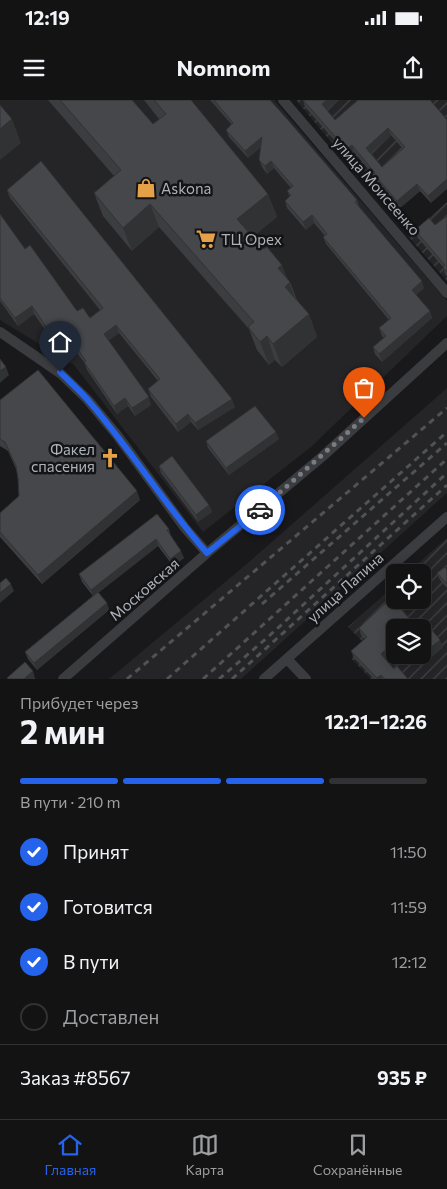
<!DOCTYPE html>
<html lang="ru">
<meta charset="utf-8">
<style>
body{margin:0;font-family:Commissioner,sans-serif;background:#202022;color:#f1f3f6;height:100vh;display:flex;flex-direction:column;font-size:19px;white-space:nowrap}
*{box-sizing:border-box;margin:0}
p{font-size:16px;color:#9d9ea0}
.icon{flex:none;width:28px;height:28px;fill:none;stroke:currentColor;stroke-width:2;stroke-linecap:round;stroke-linejoin:round}
.map{position:relative;height:579px;overflow:hidden}
.sheet{display:flex;flex-direction:column;background:#131314;flex:1}
.sheet>*{flex:none}
.tools{position:absolute;left:386px;top:464px;display:grid;gap:10px}
.tools a{display:grid;place-items:center;width:45px;height:45px;border-radius:8px;background:#131314;box-shadow:0 2px 12px #0003,0 0 0 1px #323234;font-size:25px}
.pin{position:absolute;display:grid;place-items:center;width:42px;height:42px;color:#fff;margin:-51px -21px;border-radius:50% 50% 50% 0;rotate:-45deg;box-shadow:0 0 5px #0007}
.pin .icon{rotate:45deg}
.courier{position:absolute;display:grid;place-items:center;width:50px;height:50px;margin:-25px;border:4px solid #2563eb;border-radius:50%;background:#fff;color:#222;box-shadow:0 1px 6px #0007}
.head em{font-style:normal;font-weight:700}
.head div{display:flex;flex-direction:column-reverse}
.head{display:flex;align-items:center;justify-content:space-between;height:85px;padding:0 20px}
h1{font-size:32px;font-weight:700;line-height:38px}
.bar{display:grid;grid-template-columns:repeat(4,1fr);gap:8px 5px;align-content:center;height:60px;padding:0 20px}
.bar i{height:6px;border-radius:4px;background:#323234}
.bar .on{background:#2563eb}
.bar p{grid-column:span 4}
.line{display:flex;align-items:center;gap:12px;padding:0 20px;border-top:1px solid #323234}
.line div{flex:1}
ol{padding:0 20px;list-style:none}
li{display:flex;align-items:center;gap:15px;height:55px}
li p{margin-inline-start:auto}
li .icon{padding:5px;border-radius:50%;background:#2563eb;color:#fff;stroke-width:4}
li:last-child{color:#9d9ea0}
li i{width:28px;height:28px;border:2px solid #323234;border-radius:50%}
.status{display:flex;justify-content:space-between;align-items:center;height:35px;padding:0 25px;background:#131314;direction:ltr}
.status svg{height:14px;fill:currentColor}
header{display:flex;justify-content:space-between;align-items:center;height:65px;padding:0 20px;background:#131314;font-size:22px;font-weight:700}
.tab-bar{display:flex;justify-content:space-around;align-items:center;height:70px;border-top:1px solid #323234;background:#131314;font-size:14px;color:#9d9ea0}
.tab-bar a{display:grid;justify-items:center;gap:2px}
.tab-bar .on{color:#2563eb}
.map>svg:first-child{display:block}
.built{fill:#252528}
.industrial{fill:url(#industrial-furrows);fill-rule:evenodd}
.lines{fill:none;stroke-linecap:round;stroke-linejoin:round}
.street{stroke:#3a3c3f;stroke-width:10}
.rail{stroke:#4f5256;stroke-width:3;stroke-dasharray:6 5;stroke-linecap:butt}
.wall{fill:#3c3d40;fill-rule:evenodd}
.shaded-wall{fill:#313234}
.building{fill:#46474b;stroke:#313234;fill-rule:evenodd}
.done{stroke:#797c82;stroke-width:5;stroke-dasharray:0 9}
.route{stroke:#2563eb;stroke-width:6}
.labels{text-anchor:middle;dominant-baseline:central;stroke-width:5;stroke-linejoin:round;paint-order:stroke}
.street-label{font-size:15px;fill:#acb2b9;stroke:#141416}
.poi-label{font-size:15px;fill:#acb2b9;stroke:#141416;text-anchor:start}
</style>
<div class="status"><b>12:19</b><svg viewBox="0 0 49 12"><path d="M0 12V9h3v3zM5 12V6h3v6zM10 12V3h3v9zM15 12V0h3v12zM26 1h20v11H26zM47 4h2v5h-2z"/></svg></div>
<header><svg class="icon" aria-label="menu" viewBox="0 0 24 24"><path d="M4 6h16M4 12h16M4 18h16"/></svg>Nomnom<svg class="icon" aria-label="share" viewBox="0 0 24 24"><path d="M12 15V3M7 8l5-5 5 5M5 13v7h14v-7"/></svg></header>
<div class="map">
<svg width="447" height="579" viewBox="0 0 447 579">
<defs>
<pattern id="industrial-furrows" width="10" height="10" patternUnits="userSpaceOnUse" patternTransform="scale(1.25)"><rect width="10" height="10" fill="#252528"/><path d="M-1 1l2-2M0 10L10 0M9 11l2-2" fill="none" stroke="#424245"/></pattern>
</defs>
<rect width="100%" height="100%" fill="#19191b"/>
<path class="built" d="M0 0H274L447 201V216L312 346 203 432 74 265 0 220Z
M447 288V393L241 579H109L249 462Z"/>
<path class="industrial" d="M296 0H447V36L378 98Z
M447 102V181L408 136Z
M447 438V579H371L351 558 365 544 348 527 395 485V500H422V472H408ZM395 528H422V555H395Z"/>
<g class="lines">
<path class="street" d="M283 0 447 193
M0 232 60 273 87 299 117 335 185 428 207 453
M287 559 306 579
M63 579 207 453 323 356 447 243
M264 579 447 417"/>
<path class="rail" d="M262 504 447 343
M127 579 447 308
M167 579 447 332
M203 579 447 359
M219 579 268 537 447 373
M232 579 447 385"/>
</g>
<path class="wall" d="M48 0H132L153 24 159 19 144 0H191L268 94 277 117 252 137 290 182 297 200 309 214 317 237 282 267 275 260 269 265 257 250 249 229 159 127 132 151 103 116 94 93 114 76Z
M210 0H270L357 100 359 106 424 188 416 195 430 211 432 218 382 262 375 254 373 247 384 238 382 236 379 228 389 220 326 144 323 137 325 136 314 123 306 130 287 108 285 101 290 97 287 91 291 88 274 68 267 74 262 67 259 60 261 47 248 58 229 37 226 30 232 25Z
M303 0H338L326 10 335 20 430 0 431 103 420 91 400 108 376 82 374 76 354 52 349 57 305 7ZM391 35 403 49 382 67 371 53Z
M7 90 235 307 198 330 191 322 178 332 151 297 148 289 158 281 119 233 108 240 151 305 135 316 128 306 117 314 87 270 84 262 73 248 63 255 34 214 18 226 0 201V114L25 149 77 211 90 218 100 210 10 98Z
M447 116V176L445 174 443 167 418 138 415 130 435 125Z
M0 300 140 400 42 484 0 437V413L19 396 18 378 16 369 8 351 0 346Z
M279 339 229 375 208 348 206 341Z
M159 366 209 405 212 412 198 422 161 373Z
M169 429 171 436 184 458 173 466 158 446 98 493 107 503 109 510 37 570 28 559 25 552 93 496 82 482 79 474Z
M447 470V488L440 480 437 473Z
M359 528H395V551L386 559 394 569 408 579H374L354 558 351 551 365 539 361 535Z
M443 547 421 566 412 555H422Z"/>
<path class="shaded-wall" d="M327 0H338L324 12 322 4Z
M12 19 21 43 0 60V29Z
M388 28 391 35 369 55 366 48Z
M262 37 265 44 248 58 245 51Z
M352 45 354 52 349 57 346 49Z
M271 61 274 68 267 74 265 66Z
M447 79V89L431 103 428 96Z
M417 84 420 91 400 108 397 101Z
M268 94 277 117 245 143 237 119Z
M150 104 159 127 132 151 123 128Z
M312 115 314 123 306 130 303 122Z
M282 165 298 205 293 210 278 168Z
M422 181 424 188 414 197 412 190Z
M32 206 34 214 18 226 15 218Z
M430 211 432 218 382 262 379 254Z
M309 214 317 237 282 267 273 244Z
M116 225 119 233 107 242 104 234Z
M267 236 275 260 269 265 260 242Z
M71 240 73 248 63 255 60 247Z
M6 267 9 275 0 283V271Z
M149 297 151 305 135 316 132 308Z
M125 298 128 306 117 314 114 306Z
M232 299 235 307 198 330 195 323Z
M188 314 191 322 178 332 176 324Z
M276 332 279 339 229 375 226 368Z
M137 391 140 400 42 484 38 475Z
M209 405 212 412 198 422 196 415Z
M156 439 158 446 93 497 91 490Z
M181 451 184 458 173 466 170 459Z
M426 481 428 488 422 493V484Z
M11 484 14 491 0 503V493Z
M107 503 109 510 37 570 34 563Z
M440 540 443 547 421 566 418 559Z
M395 541V551L383 561 381 554Z
M33 571 35 578V579H24Z
M381 575 382 579H377V578Z"/>
<path class="building" d="M60 0H132L153 24 166 14 154 0H191L268 94 237 119 263 149 267 147 282 165 278 168 290 182 285 187 309 214 273 244 267 236 260 242 248 227 254 222 150 104 123 128 94 93 121 70Z
M214 0H270L287 19 357 100 355 102 422 181 412 190 430 211 379 254 373 247 386 236 379 228 391 218 323 137 327 134 312 115 303 122 285 101 291 95 287 91 293 86 271 61 265 66 259 60 262 37 245 51 226 30 233 23Z
M303 0H327L322 4 335 20 358 0H430L447 20V79L428 96 417 84 397 101 374 74 375 73 352 45 346 49ZM388 28 405 47 382 67 366 48Z
M0 5 12 19 0 29Z
M41 61 232 299 195 323 188 314 176 324 148 289 160 279 116 225 104 234 149 297 132 308 125 298 114 306 84 262 86 261 71 240 60 247 32 206 15 218 0 198V114L25 149 30 145 77 211 83 208 90 218 103 208 7 90Z
M447 116V172L443 167 445 165 415 130 429 118 435 125Z
M0 259 6 267 0 271Z
M38 270 137 391 38 475 0 432V413L19 396 18 378 16 366 5 342 0 339V300Z
M255 306 276 332 226 368 206 341Z
M172 356 209 405 196 415 159 366Z
M157 414 169 429 167 430 181 451 170 459 156 439 91 490 79 474Z
M445 467 447 470V484L437 473Z
M6 478 11 484 0 493V483Z
M422 478 426 481 422 484Z
M98 492 107 503 34 563 25 552Z
M391 498 418 528H395V541L381 554 394 569 397 566 408 579H385L381 575 377 578 351 551 367 537 359 528Z
M428 525 440 540 422 555V530Z
M415 555H422L418 559Z
M25 562 33 571 24 579H8L7 578Z"/>
<g class="lines">
<path class="done" d="M260 410 364 318"/>
<path class="route" d="M60 272C69 281 79 290 87 299 130 348 164 404 207 453L260 410"/>
</g>
<defs>
<symbol id="shop-bare" viewBox="-9 -9 18 18"><path d="M-5-2.5h2.3a2.7 3.5 0 0 1 5.4 0H5L5.5 6h-11ZM-1.5-2.5h3a1.5 2.3 0 0 0-3 0Z" fill="#e4a148" stroke="#141416" stroke-width="2.5" paint-order="stroke"/></symbol>
<symbol id="supermarket-bare" viewBox="-9 -9 18 18"><path d="M-6-5.5h2.5l.6 2H6L4.5 2H-2.5L-4.4-4H-6ZM-1.5 3.2a1.3 1.3 0 1 0 .1 0ZM3 3.2a1.3 1.3 0 1 0 .1 0Z" fill="#e4a148" stroke="#141416" stroke-width="2.5" paint-order="stroke"/></symbol>
<symbol id="church-bare" viewBox="-9 -9 18 18"><path d="M-1.2-6h2.4v3.5h3.3v2.4h-3.3V6h-2.4V-.1h-3.3v-2.4h3.3Z" fill="#e4a148" stroke="#141416" stroke-width="2.5" paint-order="stroke"/></symbol>
</defs>
<g fill-rule="evenodd">
<use href="#shop-bare" x="132" y="74" width="28" height="28"/>
<use href="#supermarket-bare" x="192" y="125" width="28" height="28"/>
<use href="#church-bare" x="96" y="344" width="28" height="28"/>
</g>
<g class="labels">
<g class="street-label">
<text transform="translate(377 86) rotate(49)">улица Моисеенко</text>
<text transform="translate(345 487) rotate(-42)">улица Лапина</text>
<text transform="translate(144 489) rotate(-41)">Московская</text>
</g>
<g class="poi-label">
<text x="161" y="88">Askona</text>
<text x="221" y="139">ТЦ Орех</text>
<text x="95" y="349" text-anchor="end">Факел<tspan x="95" dy="17">спасения</tspan></text>
</g>
</g>
</svg>
<div class="tools">
<a><svg class="icon" aria-label="locate" viewBox="0 0 24 24"><circle cx="12" cy="12" r="6"/><path d="M12 2v4M12 18v4M2 12h4M18 12h4"/></svg></a>
<a><svg class="icon" aria-label="layers" viewBox="0 0 24 24"><path d="M12 4l9 5-9 5-9-5zM3 14l9 5 9-5"/></svg></a>
</div>
<div class="pin" style="left:364px;top:318px;background:#ea580c"><svg class="icon" aria-label="bag" viewBox="0 0 24 24"><path d="M5 8h14l-1 12H6zM9 8a3 3 0 0 1 6 0"/></svg></div>
<div class="pin" style="left:60px;top:272px;background:#1f2937"><svg class="icon" aria-label="home" viewBox="0 0 24 24"><path d="M3 11l9-7 9 7M6 9v11h12V9"/></svg></div>
<div class="courier" style="left:260px;top:410px"><svg class="icon" aria-label="car" viewBox="0 0 24 24"><path d="M5 17H2v-5l4-1 3-4h7l3 4 3 1v5h-3M9 17h6M6 11h13"/><circle cx="7" cy="17" r="2"/><circle cx="17" cy="17" r="2"/></svg></div>
</div>
<section class="sheet">
<div class="head"><div><h1>2 мин</h1><p>Прибудет через</p></div><em>12:21–12:26</em></div>
<div class="bar"><i class="on"></i><i class="on"></i><i class="on"></i><i></i><p>В пути · 210 m</p></div>
<ol>
<li><svg class="icon" aria-label="check" viewBox="0 0 24 24"><path d="M5 12l5 5 9-10"/></svg>Принят<p>11:50</p></li>
<li><svg class="icon" aria-label="check" viewBox="0 0 24 24"><path d="M5 12l5 5 9-10"/></svg>Готовится<p>11:59</p></li>
<li><svg class="icon" aria-label="check" viewBox="0 0 24 24"><path d="M5 12l5 5 9-10"/></svg>В пути<p>12:12</p></li>
<li><i></i>Доставлен</li>
</ol>
<div class="line" style="height:65px"><div>Заказ #8567</div><b>935 ₽</b></div>
</section>
<nav class="tab-bar">
<a class="on"><svg class="icon" aria-label="home" viewBox="0 0 24 24"><path d="M3 11l9-7 9 7M6 9v11h12V9"/></svg>Главная</a>
<a><svg class="icon" aria-label="map" viewBox="0 0 24 24"><path d="M3 6l6-2 6 2 6-2v14l-6 2-6-2-6 2zM9 4v14M15 6v14"/></svg>Карта</a>
<a><svg class="icon" aria-label="saved" viewBox="0 0 24 24"><path d="M7 4h10v16l-5-4-5 4z"/></svg>Сохранённые</a>
</nav>
